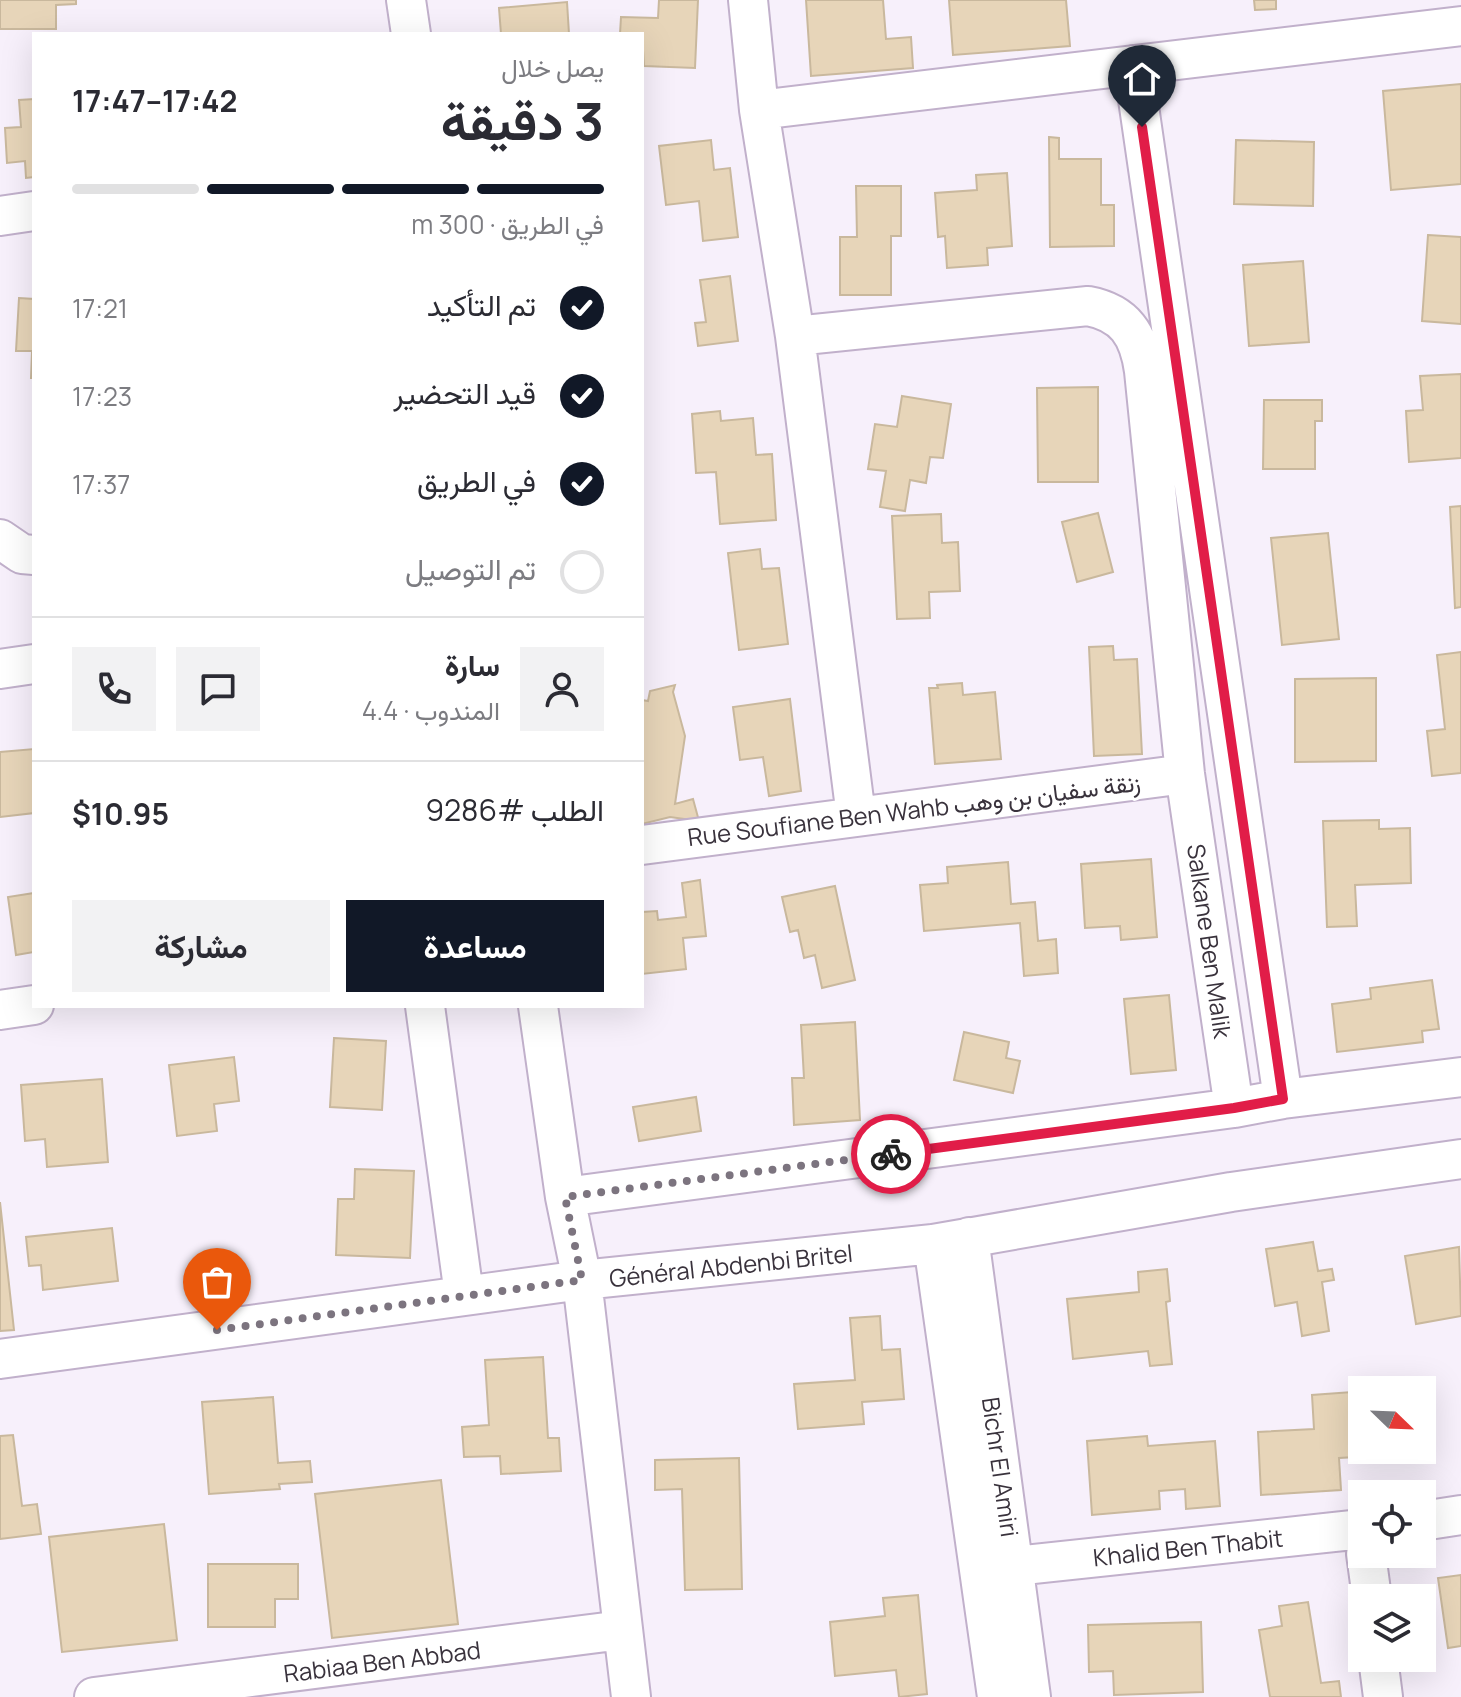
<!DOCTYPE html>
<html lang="ar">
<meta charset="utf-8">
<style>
body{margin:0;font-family:Manrope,Vazirmatn,sans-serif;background:#f2f2f3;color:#2b2b33;direction:rtl;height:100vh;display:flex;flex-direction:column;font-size:30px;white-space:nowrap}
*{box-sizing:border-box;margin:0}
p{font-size:26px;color:#7c7c81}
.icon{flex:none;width:44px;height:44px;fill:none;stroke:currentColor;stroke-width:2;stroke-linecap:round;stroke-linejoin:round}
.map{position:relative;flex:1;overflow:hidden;direction:ltr}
.sheet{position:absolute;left:32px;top:32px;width:612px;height:976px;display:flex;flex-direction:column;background:#fff;border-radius:0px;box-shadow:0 8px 32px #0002;direction:rtl}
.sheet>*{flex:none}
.needle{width:52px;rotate:113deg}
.controls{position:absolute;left:1348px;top:1376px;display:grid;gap:16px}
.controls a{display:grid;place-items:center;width:88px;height:88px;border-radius:0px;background:#fff;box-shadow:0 8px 32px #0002;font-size:40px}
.pin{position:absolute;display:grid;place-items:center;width:68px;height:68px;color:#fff;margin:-82px -34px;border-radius:50% 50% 50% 0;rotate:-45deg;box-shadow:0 0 8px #0007}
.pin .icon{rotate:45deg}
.courier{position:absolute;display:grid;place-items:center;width:80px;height:80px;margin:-40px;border:6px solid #e11d48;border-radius:50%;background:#fff;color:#222;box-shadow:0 2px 10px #0007}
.overview em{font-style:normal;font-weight:700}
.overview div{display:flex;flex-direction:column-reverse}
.overview{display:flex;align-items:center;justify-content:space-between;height:136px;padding:0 40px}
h1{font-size:52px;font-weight:700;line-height:60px}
.bar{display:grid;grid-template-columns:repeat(4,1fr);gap:12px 8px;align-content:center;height:96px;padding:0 40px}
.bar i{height:10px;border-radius:6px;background:#e1e1e2}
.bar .current{background:#111827}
.bar p{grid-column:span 4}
.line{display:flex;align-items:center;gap:20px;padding:0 40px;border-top:2px solid #e1e1e2}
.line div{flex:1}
.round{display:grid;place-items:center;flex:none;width:84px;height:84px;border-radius:0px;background:#f2f2f3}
ol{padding:0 40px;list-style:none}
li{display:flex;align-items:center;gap:24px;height:88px}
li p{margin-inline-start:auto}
li .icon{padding:8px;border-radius:50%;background:#111827;color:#fff;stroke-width:4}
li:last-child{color:#7c7c81}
li i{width:44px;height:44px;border:4px solid #e1e1e2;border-radius:50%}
.primary-button{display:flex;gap:16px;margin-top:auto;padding:16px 40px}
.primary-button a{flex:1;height:92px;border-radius:0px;background:#111827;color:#fff;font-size:32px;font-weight:700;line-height:92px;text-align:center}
.primary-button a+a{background:#f2f2f3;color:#2b2b33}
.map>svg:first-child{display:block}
.building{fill:#e7d5b9;stroke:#c9b89d;stroke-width:2}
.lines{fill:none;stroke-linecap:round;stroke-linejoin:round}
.minor-casing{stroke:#c1b0cb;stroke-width:42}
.minor{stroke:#fff;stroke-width:38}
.done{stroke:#7c747f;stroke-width:8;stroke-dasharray:0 14.4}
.route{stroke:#e11d48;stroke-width:10}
.labels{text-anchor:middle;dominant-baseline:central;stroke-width:6;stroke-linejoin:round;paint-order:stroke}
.street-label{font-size:24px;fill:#39323c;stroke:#fff}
</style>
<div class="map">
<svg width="1461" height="1697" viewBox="0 0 1461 1697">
<rect width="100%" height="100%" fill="#f7f0fb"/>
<path class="building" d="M0 0H76V4L56 5V29H0Z
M659 0H698L695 68 644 66 642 34H620L621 17 658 18Z
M806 0H883L886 39 911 37 913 68 811 76Z
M949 0H1066L1070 46 953 55Z
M1254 0H1276V9L1255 10Z
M567 2 569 34H501L499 8Z
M1461 84V184L1391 190 1383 91Z
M34 99V177L26 178 25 161 7 163 5 128 21 127 19 100Z
M1049 137 1059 138V159H1101V205H1114V246L1050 247Z
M711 140 714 170 730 168 738 237 703 241 699 201 666 205 659 146Z
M1236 140 1314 142 1313 206 1234 204Z
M1007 173 1012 246 987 248 988 265 947 268 945 236 938 237 935 193 977 190 976 175Z
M856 186H901V236H891V295H840V237H857Z
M1428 235 1461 237V324L1422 321Z
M1303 261 1309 342 1249 346 1243 265Z
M730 276 738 341 698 346 695 323 706 322 700 280Z
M19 298 34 299V378H31L32 351H16Z
M1461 374V458L1409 462 1406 411 1423 410 1420 376Z
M1098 387V482H1038L1037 388Z
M902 396 951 404 943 458 930 457 926 483 910 480 905 511 880 507 886 471 868 469 875 424 897 427Z
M1264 400H1322V421H1315V469H1263Z
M720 411 721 421 753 418 756 455 772 454 776 520 720 524 716 472 696 473 692 414Z
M1461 506V607L1455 608 1450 507Z
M1098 513 1113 572 1077 582 1062 522Z
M941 514 942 543 958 542 960 591 929 592 930 618 897 619 892 516Z
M1328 533 1339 639 1282 645 1271 538Z
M760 549 762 569 779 568 788 644 739 650 728 553Z
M1113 646 1114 660 1137 659 1142 754 1094 756 1089 647Z
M1461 652V773L1432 776 1427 731 1445 729 1437 655Z
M1376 678V761L1295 762V679Z
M962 683 963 695 995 692 1001 759 935 764 929 688H938L937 685Z
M675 685 673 692 685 736 675 804 693 799 699 821 670 817 642 824V700L648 701 650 691Z
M790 699 801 791 769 796 763 757 740 760 733 707Z
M34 749V813L0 817V752Z
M1379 820V829L1410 828 1411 883 1355 885 1357 926 1327 927 1323 821Z
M1151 859 1157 937 1121 940 1120 926 1085 928 1081 864Z
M1008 862 1011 904 1035 902 1038 941 1056 939 1058 973 1024 976 1020 923 924 931 920 885 948 883 947 867Z
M700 880 706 936 683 938 686 969 642 974V912L657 911 658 920 686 917 682 883Z
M835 886 855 980 822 988 815 955 804 958 798 930 790 932 782 897Z
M34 893V952L16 955 8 897Z
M1432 980 1439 1029 1422 1031 1423 1042 1337 1052 1332 1004 1371 999 1370 988Z
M1169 995 1176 1070 1131 1074 1124 999Z
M855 1022 860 1120 794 1125 792 1078H804L801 1025Z
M964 1032 1009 1042 1006 1058 1020 1061 1013 1093 954 1080Z
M334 1038 386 1041 382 1110 330 1107Z
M234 1057 239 1101 214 1104 217 1131 177 1136 169 1065Z
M102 1079 108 1162 47 1167 45 1139 25 1141 21 1085Z
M696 1097 701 1131 639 1141 633 1107Z
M355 1169 414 1171 410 1258 336 1255 338 1199H354Z
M0 1202 14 1330 0 1331Z
M112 1228 118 1281 43 1290 41 1265 29 1266 26 1237Z
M1313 1242 1318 1271 1332 1269 1334 1280 1322 1282 1329 1331 1302 1336 1297 1302 1275 1306 1266 1249Z
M1459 1247 1461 1316 1416 1324 1405 1256Z
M1167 1269 1170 1301 1166 1302 1172 1364 1150 1366 1148 1351 1073 1359 1067 1299 1139 1292 1138 1272Z
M880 1316 882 1350 900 1349 904 1399 862 1402 864 1424 798 1429 794 1384 855 1380 850 1318Z
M543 1357 548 1438H559L561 1471 501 1474 500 1456 464 1457 462 1427 489 1425 485 1360Z
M1352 1392 1356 1457 1339 1458 1341 1490 1261 1495 1258 1432 1314 1429 1312 1395Z
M273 1397 278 1463 310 1461 312 1482 279 1484 280 1489 209 1494 202 1402Z
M13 1435 22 1506 37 1504 41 1534 0 1539V1436Z
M1147 1436 1148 1446 1215 1441 1220 1506 1186 1509 1185 1489 1159 1491 1160 1509 1092 1515 1087 1441Z
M739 1458 742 1589 685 1590 682 1489 655 1490V1460Z
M441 1480 458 1624 332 1638 315 1494Z
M164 1524 177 1640 62 1652 49 1537Z
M208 1564H298V1599H275V1627H208Z
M1461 1575V1646L1448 1648 1438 1578Z
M918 1595 927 1694 899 1697 896 1670 835 1676 830 1622 885 1616 883 1598Z
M1308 1602 1321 1683 1339 1681 1341 1697H1270L1259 1630 1282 1626 1279 1606Z
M1201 1622 1203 1692 1114 1695 1113 1671 1089 1672 1088 1625Z"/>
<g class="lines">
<defs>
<path id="minor" d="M406 0 411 34
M748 0 759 110 795 336 856 816
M1133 65 1283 1099
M759 110 1461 26
M0 216 34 211
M795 336 1088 306C1125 313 1139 335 1144 371L1185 774 1234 1108
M0 539 22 554 34 555
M0 669 34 664
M642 845 1185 774
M425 1006 464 1295
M538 1006 565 1197 582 1280 631 1697
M0 1010 34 1005
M565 1197 1234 1108 1283 1099 1461 1077
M969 1237 1031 1697
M933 1244 997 1697
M0 1359 582 1280 933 1244 1231 1192 1461 1159
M1422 1521 1461 1515
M1366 1554 1372 1598
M1014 1566 1362 1529
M1378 1658 1383 1697
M94 1697 622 1630"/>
</defs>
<use href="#minor" class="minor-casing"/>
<use href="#minor" class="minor"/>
</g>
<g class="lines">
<path class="done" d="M217 1330 582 1280 565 1197 891 1154"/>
<path class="route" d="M891 1154 1234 1108 1283 1099 1142 127"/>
</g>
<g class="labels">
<g class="street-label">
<text transform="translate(914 809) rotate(-7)">Rue Soufiane Ben Wahb زنقة سفيان بن وهب</text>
<text transform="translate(1210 941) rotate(82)">Salkane Ben Malik</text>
<text transform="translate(731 1265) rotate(-6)">Général Abdenbi Britel</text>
<text transform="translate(1001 1467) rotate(82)">Bichr El Amiri</text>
<text transform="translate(1188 1547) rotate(-6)">Khalid Ben Thabit</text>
<text transform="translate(382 1661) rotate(-7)">Rabiaa Ben Abbad</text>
</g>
</g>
</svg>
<div class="controls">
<a><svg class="needle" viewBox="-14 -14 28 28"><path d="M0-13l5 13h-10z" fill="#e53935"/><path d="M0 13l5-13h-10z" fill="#7c7c81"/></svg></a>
<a><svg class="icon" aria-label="locate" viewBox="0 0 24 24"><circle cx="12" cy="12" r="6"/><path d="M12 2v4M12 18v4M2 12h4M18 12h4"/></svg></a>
<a><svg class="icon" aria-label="layers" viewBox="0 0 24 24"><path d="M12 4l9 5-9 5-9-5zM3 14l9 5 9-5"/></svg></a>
</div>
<div class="pin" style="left:217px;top:1330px;background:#ea580c"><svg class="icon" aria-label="bag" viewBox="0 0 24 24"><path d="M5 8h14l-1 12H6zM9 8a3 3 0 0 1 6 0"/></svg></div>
<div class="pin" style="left:1142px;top:127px;background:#1f2937"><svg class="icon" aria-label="home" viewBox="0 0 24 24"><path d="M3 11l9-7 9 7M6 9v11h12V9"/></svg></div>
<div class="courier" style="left:891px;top:1154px"><svg class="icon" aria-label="bike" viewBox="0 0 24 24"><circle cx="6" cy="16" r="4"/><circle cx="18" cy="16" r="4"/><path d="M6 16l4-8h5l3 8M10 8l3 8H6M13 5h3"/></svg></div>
<section class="sheet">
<div class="overview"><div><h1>3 دقيقة</h1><p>يصل خلال</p></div><em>17:42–17:47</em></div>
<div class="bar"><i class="current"></i><i class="current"></i><i class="current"></i><i></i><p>في الطريق · 300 m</p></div>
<ol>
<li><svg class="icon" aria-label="check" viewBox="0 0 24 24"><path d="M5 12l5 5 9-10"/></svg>تم التأكيد<p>17:21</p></li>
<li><svg class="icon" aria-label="check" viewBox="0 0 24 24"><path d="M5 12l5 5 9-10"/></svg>قيد التحضير<p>17:23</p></li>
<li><svg class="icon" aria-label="check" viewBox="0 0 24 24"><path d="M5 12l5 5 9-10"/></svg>في الطريق<p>17:37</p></li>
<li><i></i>تم التوصيل</li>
</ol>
<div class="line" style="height:144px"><a class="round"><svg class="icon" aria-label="person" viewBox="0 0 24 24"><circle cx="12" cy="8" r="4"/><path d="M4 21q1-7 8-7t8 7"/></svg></a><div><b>سارة</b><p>المندوب · 4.4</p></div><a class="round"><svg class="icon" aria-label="chat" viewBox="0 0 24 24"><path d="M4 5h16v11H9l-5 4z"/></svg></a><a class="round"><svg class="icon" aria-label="phone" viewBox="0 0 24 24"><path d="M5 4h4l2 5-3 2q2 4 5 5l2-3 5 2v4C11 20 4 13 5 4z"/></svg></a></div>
<div class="line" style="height:104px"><div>الطلب #9286</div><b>$10.95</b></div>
<div class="primary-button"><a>مساعدة</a><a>مشاركة</a></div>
</section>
</div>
